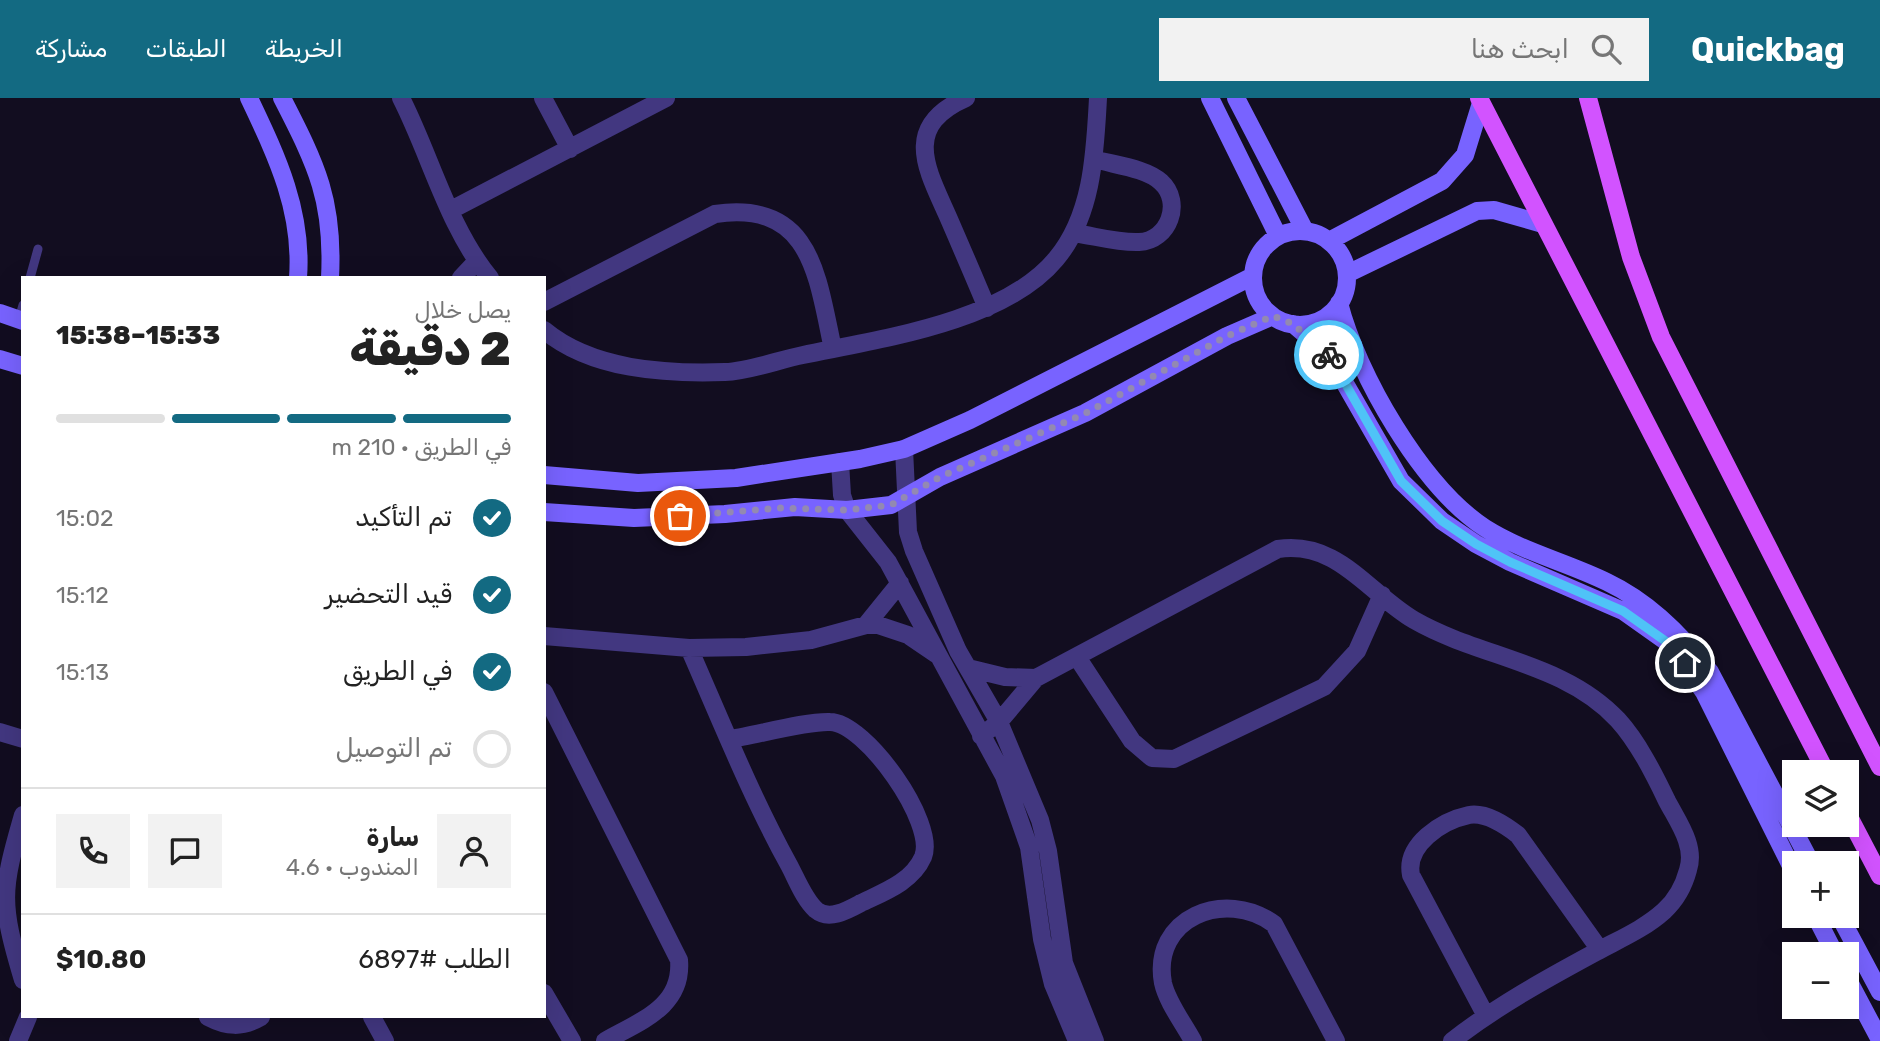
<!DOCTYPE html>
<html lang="ar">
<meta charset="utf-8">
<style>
body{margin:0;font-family:Rubik,Vazirmatn,sans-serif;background:#f2f2f2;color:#222;direction:rtl;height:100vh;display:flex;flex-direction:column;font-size:26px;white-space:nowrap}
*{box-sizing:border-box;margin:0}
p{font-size:23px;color:#767676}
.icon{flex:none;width:38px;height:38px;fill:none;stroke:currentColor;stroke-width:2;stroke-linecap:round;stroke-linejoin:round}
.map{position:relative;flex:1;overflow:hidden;direction:ltr}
.sheet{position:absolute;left:21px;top:178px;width:525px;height:742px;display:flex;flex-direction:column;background:#fff;border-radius:0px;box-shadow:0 7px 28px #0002;direction:rtl}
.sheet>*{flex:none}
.fabs{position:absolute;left:1782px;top:662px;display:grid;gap:14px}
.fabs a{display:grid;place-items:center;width:77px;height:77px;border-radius:0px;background:#fff;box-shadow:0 7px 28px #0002;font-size:35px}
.pin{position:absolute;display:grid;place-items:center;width:60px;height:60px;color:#fff;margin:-30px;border:4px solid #fff;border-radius:50%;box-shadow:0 2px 7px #0007}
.courier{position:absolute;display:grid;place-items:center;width:70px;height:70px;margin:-35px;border:5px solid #4fc3f7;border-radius:50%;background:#fff;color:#222;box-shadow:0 2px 9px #0007}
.head em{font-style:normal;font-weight:800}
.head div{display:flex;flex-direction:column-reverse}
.head{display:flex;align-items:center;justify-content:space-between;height:119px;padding:0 35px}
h1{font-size:46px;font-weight:800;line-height:52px}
.bar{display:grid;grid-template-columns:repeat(4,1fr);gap:10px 7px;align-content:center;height:84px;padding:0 35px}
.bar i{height:9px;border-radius:5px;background:#e0e0e0}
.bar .on{background:#136a82}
.bar p{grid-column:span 4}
.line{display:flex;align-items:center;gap:18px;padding:0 35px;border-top:2px solid #e0e0e0}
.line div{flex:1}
.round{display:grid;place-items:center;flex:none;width:74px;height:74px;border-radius:0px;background:#f2f2f2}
ol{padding:0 35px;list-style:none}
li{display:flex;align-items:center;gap:21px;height:77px}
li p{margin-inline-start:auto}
li .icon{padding:7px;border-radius:50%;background:#136a82;color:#fff;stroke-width:4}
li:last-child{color:#767676}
li i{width:38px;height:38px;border:4px solid #e0e0e0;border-radius:50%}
header{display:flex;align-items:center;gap:42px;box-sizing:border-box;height:98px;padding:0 35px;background:#136a82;color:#fff}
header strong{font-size:33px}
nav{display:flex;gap:38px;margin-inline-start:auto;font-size:24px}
.search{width:490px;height:63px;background:#f2f2f2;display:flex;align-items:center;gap:18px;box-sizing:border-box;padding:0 24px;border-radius:0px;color:#767676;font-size:26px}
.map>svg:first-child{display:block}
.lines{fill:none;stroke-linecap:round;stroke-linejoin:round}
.lane{stroke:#423780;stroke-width:9}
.street{stroke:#423780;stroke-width:18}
.secondary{stroke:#7863ff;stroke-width:18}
.primary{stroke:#d253ff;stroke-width:18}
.done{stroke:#9389b1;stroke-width:7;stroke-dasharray:0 12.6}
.route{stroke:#4fc3f7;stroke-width:9}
</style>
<header>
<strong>Quickbag</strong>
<div class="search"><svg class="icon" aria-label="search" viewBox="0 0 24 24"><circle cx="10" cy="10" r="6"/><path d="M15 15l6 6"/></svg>ابحث هنا</div>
<nav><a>الخريطة</a><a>الطبقات</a><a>مشاركة</a></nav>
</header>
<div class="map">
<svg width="1880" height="943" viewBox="0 0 1880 943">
<rect width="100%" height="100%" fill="#120d20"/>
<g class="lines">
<path class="lane" d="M30 180 38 151
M19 221 23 207"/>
<path class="street" d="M401 0C431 59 448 129 490 180
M543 0 570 51
M966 0C900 29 928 73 949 121 962 151 975 181 987 210
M451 112 666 0
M1074 135C1095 138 1118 145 1139 144 1169 143 1183 104 1161 84 1146 70 1114 67 1094 61
M461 180 476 164
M544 204 715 116C812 102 817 178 833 251
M544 232C592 272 665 276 725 274 750 273 778 262 803 257 880 241 1004 224 1056 161 1093 117 1095 54 1098 0
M904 351 908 434 914 453 958 553 999 624 1040 722 1048 753 1064 865 1095 943
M840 364 842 397 847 412 888 464 1004 678 1029 749 1042 841 1053 886 1077 943
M866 527 900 485
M544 538 689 550 746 549 811 542 866 527H878L908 537 936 556
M689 550C721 623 751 698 789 767 797 782 804 801 816 812 829 823 848 812 861 805 884 794 912 784 923 759 937 725 865 624 830 624 806 623 757 637 731 641
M1077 559 1132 643 1152 660 1174 661 1324 589 1357 553 1382 497
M968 570 1005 579 1036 580
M544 594 679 862C683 909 640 923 605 943
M0 634 23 641
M981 638 999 624 1036 580 1278 451C1338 442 1368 495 1414 522 1480 560 1564 564 1618 622 1638 644 1654 676 1667 703 1678 724 1696 748 1688 772 1684 787 1676 802 1664 813 1644 831 1620 841 1596 854 1546 881 1497 908 1452 943
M23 717C1 793 0 805 23 882
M544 895 572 943
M1486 918 1411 777C1405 747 1441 723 1469 717 1486 714 1505 727 1518 737L1600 852
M208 919C227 929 242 930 261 919
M372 919 385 943
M18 943 28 919
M1193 943C1184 926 1167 904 1163 885 1151 820 1225 790 1274 826L1336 943"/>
<path class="secondary" d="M249 0C277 59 303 113 298 180
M282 0C317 68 334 103 330 180
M1210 0 1278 138
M1236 0 1305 133
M1253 180a47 47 0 1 1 94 0a47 47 0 1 1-94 0Z
M1329 143 1442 83 1465 57 1481 5
M1347 176 1477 113 1494 112 1543 126
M1339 205C1357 276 1422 389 1485 430 1523 454 1566 464 1607 484 1649 504 1682 537 1710 574L1811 765
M0 215 23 223
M1293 226 1328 256 1401 383 1442 423 1476 446 1510 464 1623 513 1671 547 1704 594 1794 774
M0 261 23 268
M544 377 638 385 736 380 860 361 904 351 970 322 1253 178
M544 414 634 420 725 416 795 409 847 412 891 407 940 379 1085 315 1227 238 1273 218
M1815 817 1835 856
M1839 817 1880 894
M1846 878 1880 942"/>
<path class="primary" d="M1479 0 1826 674
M1588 0 1631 159 1661 239 1880 669
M1846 713 1880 778"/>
</g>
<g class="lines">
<path class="done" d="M680 418 779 410 847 412 891 407 940 379 1086 315 1227 238 1273 218 1293 226 1329 257"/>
<path class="route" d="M1329 257 1401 383 1442 423 1476 446 1510 464 1623 513 1671 547 1685 565"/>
</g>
</svg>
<div class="fabs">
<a><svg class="icon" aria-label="layers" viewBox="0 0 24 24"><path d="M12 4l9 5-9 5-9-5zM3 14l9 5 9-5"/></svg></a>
<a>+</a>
<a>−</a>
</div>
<div class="pin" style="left:680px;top:418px;background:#ea580c"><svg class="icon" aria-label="bag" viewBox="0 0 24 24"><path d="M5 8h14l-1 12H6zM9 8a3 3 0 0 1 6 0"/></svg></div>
<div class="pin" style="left:1685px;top:565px;background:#1f2937"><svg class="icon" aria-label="home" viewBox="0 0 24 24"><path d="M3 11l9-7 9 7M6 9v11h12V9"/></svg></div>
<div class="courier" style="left:1329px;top:257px"><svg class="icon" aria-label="bike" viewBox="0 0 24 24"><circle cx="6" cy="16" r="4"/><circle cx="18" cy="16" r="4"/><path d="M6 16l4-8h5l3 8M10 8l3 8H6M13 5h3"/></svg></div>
<section class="sheet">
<div class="head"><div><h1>2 دقيقة</h1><p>يصل خلال</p></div><em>15:33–15:38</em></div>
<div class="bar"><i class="on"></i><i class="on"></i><i class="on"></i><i></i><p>في الطريق · 210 m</p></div>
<ol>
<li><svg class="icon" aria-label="check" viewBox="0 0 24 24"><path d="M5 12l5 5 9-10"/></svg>تم التأكيد<p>15:02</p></li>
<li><svg class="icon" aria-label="check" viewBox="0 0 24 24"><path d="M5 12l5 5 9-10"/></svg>قيد التحضير<p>15:12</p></li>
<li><svg class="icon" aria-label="check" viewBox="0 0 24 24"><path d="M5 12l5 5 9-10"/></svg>في الطريق<p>15:13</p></li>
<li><i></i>تم التوصيل</li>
</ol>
<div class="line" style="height:126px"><a class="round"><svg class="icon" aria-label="person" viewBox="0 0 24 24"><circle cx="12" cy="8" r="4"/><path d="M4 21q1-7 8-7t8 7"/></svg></a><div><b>سارة</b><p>المندوب · 4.6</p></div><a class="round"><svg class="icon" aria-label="chat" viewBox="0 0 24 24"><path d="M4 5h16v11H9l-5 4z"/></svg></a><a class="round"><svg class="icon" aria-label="phone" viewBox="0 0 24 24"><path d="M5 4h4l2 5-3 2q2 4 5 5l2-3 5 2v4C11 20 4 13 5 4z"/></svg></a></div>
<div class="line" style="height:91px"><div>الطلب #6897</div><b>$10.80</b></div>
</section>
</div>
